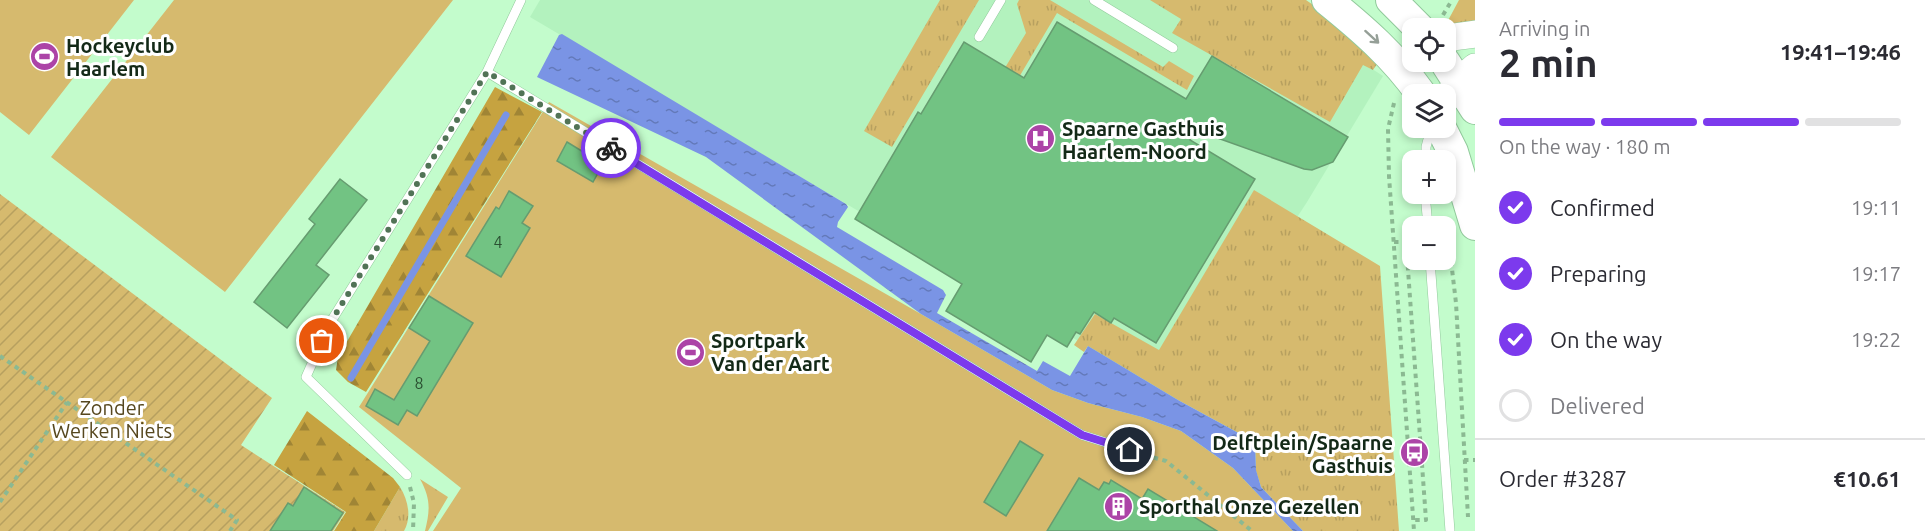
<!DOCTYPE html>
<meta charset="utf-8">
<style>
body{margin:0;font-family:Ubuntu,sans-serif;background:#f2f2f3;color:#2b2b33;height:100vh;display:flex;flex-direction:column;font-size:22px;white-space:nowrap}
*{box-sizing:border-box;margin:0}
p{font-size:20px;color:#7c7c81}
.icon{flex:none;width:33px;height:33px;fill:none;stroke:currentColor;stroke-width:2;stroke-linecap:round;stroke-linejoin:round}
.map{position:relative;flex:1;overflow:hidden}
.details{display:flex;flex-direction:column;background:#fff;width:450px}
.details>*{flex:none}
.buttons{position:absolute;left:1402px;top:18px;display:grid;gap:12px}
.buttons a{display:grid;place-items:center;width:54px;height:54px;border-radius:12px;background:#fff;box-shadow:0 3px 9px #0003;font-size:30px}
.pin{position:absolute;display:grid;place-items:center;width:51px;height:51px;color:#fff;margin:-26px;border:3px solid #fff;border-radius:50%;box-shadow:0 2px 6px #0007}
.courier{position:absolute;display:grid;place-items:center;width:60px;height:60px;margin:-30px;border:4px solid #7c3aed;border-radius:50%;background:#fff;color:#222;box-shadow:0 2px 8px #0007}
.overview em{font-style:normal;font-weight:700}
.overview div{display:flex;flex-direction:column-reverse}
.overview{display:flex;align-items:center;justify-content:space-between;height:102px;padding:0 24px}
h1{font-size:39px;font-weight:700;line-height:45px}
.bar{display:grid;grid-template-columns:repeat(4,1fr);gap:9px 6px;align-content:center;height:72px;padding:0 24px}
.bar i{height:8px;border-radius:4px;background:#e1e1e2}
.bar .selected{background:#7c3aed}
.bar p{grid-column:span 4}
.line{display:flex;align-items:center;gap:15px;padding:0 24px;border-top:2px solid #e1e1e2}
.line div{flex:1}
ol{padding:0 24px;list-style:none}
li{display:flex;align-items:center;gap:18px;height:66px}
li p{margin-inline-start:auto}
li .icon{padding:6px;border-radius:50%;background:#7c3aed;color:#fff;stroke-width:4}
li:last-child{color:#7c7c81}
li i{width:33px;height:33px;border:3px solid #e1e1e2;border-radius:50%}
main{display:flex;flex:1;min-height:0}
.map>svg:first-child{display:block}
.built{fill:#b3f2be}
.grass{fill:url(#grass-tufts)}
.forest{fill:url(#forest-firs)}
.garden{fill:url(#garden-furrows)}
.pitch{fill:#d6ba6e}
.water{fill:url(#water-ripples)}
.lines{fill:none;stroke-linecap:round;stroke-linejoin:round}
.stream{stroke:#7a94e5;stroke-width:7}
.building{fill:#72c383;stroke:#669c70;stroke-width:1.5}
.service-casing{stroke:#91c99b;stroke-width:10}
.secondary-casing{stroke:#91c99b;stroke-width:28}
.primary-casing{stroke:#91c99b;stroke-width:32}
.path{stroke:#8bb992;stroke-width:4;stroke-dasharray:4.5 4.5;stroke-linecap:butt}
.service{stroke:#fff;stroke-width:9}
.secondary{stroke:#fff;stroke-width:27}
.primary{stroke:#fff;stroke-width:30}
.oneway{stroke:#959f97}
.done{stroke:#517356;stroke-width:6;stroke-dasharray:0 10.8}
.route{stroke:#7c3aed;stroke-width:8}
.labels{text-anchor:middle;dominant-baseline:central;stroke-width:6;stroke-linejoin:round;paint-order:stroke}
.number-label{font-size:16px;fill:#2b5032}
.poi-label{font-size:20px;font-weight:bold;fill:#132917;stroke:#fff;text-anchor:start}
.park-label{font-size:20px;fill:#56471e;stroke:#fff}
</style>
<main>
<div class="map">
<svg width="1475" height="531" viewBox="0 0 1475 531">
<defs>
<pattern id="grass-tufts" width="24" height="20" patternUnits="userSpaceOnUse" patternTransform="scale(1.5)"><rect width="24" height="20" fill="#d6ba6e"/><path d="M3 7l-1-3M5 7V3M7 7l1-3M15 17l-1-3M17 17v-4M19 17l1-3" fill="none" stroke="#b7a05f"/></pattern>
<pattern id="forest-firs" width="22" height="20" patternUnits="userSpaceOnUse" patternTransform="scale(1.5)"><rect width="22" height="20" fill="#c6a340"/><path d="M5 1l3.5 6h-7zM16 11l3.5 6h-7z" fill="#a08535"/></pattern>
<pattern id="garden-furrows" width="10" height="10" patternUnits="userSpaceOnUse" patternTransform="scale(1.5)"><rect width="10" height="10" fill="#d6ba6e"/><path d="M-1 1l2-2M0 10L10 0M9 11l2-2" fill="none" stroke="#b7a05f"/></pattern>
<pattern id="water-ripples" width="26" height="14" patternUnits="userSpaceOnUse" patternTransform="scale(1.5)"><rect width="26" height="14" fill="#7a94e5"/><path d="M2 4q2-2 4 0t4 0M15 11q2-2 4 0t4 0" fill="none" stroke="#6379b9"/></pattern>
</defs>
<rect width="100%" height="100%" fill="#c3fccc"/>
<path class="built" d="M540 0H1266L1383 76 1307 202 1178 400 530 17Z"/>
<path class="grass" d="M940 0H979L892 147 864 131Z
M1019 0H1050L1163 67 1169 61 1194 76 1187 90 1057 13 977 148 974 119 1026 33 1017 4Z
M1150 0H1306L1349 30 1379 61 1373 70 1363 65 1330 122 1172 33 1181 19Z
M1459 0H1475V23L1444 28Z
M1254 190 1380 266 1399 531H1303L1261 487 1256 471 1255 442 1178 400 1088 346 1084 352 1074 345 1095 314 1159 350Z
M420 479 448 497 428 531H425C430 510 431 499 420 479Z
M400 487C408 500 412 517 404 531H374Z"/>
<path class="forest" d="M495 87 542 112 366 392 348 382 336 370 338 357Z
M307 411 393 478 400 487 374 531H334L346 512 274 465Z"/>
<path class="garden" d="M0 194 272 398 241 445 345 512 333 531H0Z"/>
<path class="pitch" d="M0 0H134L29 135 0 112Z
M174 0H453L225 292 51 157Z
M549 102 921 314 1052 390 1088 403 1142 417 1181 431 1233 468 1293 531H433L461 488 359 407Z"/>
<path class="water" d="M562 34 846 204 848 207 838 222 837 227 943 290 946 295 937 313 1037 371 1043 361 1070 376 1088 346 1178 400 1255 442 1256 470 1261 487 1303 531H1293L1233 468 1181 431 1142 417 1088 403 1052 390 921 314 706 157 537 77 559 35Z"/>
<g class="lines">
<path class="stream" d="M351 378 506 115"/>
</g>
<path class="building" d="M1057 22 1186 99 1212 56 1348 137 1333 162 1312 170 1304 169 1195 130 1190 140 1255 179 1156 343 1114 318 1111 323 1094 312 1080 334 1076 332 1067 347 1047 335 1031 362 946 311 962 284 855 219 918 112 921 114 964 42 1024 78Z
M567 142 603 164 593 182 557 161Z
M340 179 367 200 316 265 329 275 287 328 254 302 315 224 309 219Z
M509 191 533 206 522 223 530 228 501 277 466 256 496 207 499 209Z
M429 296 473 323 417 416 407 410 398 425 366 406 375 389 394 400 430 341 409 328Z
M1020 441 1043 455 1006 516 984 502Z
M1079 478 1099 490 1104 482 1109 484 1111 480 1142 499 1148 489 1217 531H1047Z
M304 487 343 513 331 531H270L288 503 293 506Z"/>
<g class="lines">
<defs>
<path id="service" d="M1094 0 1173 48
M979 37 1001 0
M487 72 1082 435 1130 450
M1426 160V147L1431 128
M1425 194 1428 226
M1430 260 1450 531
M407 475 306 377 330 323 487 72 521 0"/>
<path id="secondary" d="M1446 38 1475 34
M1446 99 1459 81 1475 67"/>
<path id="primary" d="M1327 0C1363 29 1394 56 1421 94
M1391 0 1419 28
M1445 62 1475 109
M1441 128 1453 152 1475 225"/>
</defs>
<use href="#service" class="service-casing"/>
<use href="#secondary" class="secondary-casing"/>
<use href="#primary" class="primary-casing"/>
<path class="path" d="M1443 15 1452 0
M1394 103 1388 129 1389 176 1414 531
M1448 235 1456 303 1468 517
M1394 242H1406L1426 520H1413
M0 356 237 520 230 531
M1145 455 1166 461 1252 531
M1464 460H1475
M1408 463 1423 462
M410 487 414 503 413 531
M0 502 67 402"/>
<use href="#service" class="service"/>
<use href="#secondary" class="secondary"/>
<use href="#primary" class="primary"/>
</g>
<defs><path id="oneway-shaft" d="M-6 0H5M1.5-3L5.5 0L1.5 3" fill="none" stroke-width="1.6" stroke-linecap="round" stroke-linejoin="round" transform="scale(1.5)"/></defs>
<use class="oneway" href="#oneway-shaft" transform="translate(1372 37) rotate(42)"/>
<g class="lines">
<path class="done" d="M322 341 330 323 487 72 611 148"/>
<path class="route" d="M611 148 1082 435 1130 450"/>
</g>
<defs>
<symbol id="stadium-disc" viewBox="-11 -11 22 22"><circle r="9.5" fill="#ac44a7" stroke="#fff"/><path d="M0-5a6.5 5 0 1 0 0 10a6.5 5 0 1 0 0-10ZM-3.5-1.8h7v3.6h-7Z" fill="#fff"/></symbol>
<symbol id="hospital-disc" viewBox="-11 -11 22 22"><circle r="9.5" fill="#ac44a7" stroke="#fff"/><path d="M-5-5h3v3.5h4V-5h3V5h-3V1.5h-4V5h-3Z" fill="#fff"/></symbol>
<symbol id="bus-disc" viewBox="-11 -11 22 22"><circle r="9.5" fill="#ac44a7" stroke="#fff"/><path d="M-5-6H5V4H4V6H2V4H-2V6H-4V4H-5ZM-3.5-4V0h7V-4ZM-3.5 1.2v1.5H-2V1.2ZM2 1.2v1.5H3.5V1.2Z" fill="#fff"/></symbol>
<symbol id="building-disc" viewBox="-11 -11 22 22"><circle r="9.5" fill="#ac44a7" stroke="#fff"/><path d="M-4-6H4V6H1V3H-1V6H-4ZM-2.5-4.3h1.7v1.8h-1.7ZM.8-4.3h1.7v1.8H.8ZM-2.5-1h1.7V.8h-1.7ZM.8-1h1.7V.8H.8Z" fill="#fff"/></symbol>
</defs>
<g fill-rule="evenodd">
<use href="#stadium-disc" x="28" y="40" width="33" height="33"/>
<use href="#hospital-disc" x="1024" y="122" width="33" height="33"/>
<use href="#stadium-disc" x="674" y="336" width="33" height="33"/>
<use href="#bus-disc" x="1398" y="436" width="33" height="33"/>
<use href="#building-disc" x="1102" y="490" width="33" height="33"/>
</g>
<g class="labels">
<g class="number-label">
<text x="498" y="242">4</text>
<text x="419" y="383">8</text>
</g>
<g class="poi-label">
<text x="66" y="45">Hockeyclub<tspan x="66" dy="23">Haarlem</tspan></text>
<text x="1062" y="128">Spaarne Gasthuis<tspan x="1062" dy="23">Haarlem-Noord</tspan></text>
<text x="711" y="340">Sportpark<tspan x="711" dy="23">Van der Aart</tspan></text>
<text x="1393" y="442" text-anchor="end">Delftplein/Spaarne<tspan x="1393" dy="23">Gasthuis</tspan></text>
<text x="1139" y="506">Sporthal Onze Gezellen</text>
</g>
<g class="park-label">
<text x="112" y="407">Zonder<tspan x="112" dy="23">Werken Niets</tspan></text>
</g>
</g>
</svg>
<div class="buttons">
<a><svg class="icon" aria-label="locate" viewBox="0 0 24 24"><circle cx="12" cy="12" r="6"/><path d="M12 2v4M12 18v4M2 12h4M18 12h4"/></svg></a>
<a><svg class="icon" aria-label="layers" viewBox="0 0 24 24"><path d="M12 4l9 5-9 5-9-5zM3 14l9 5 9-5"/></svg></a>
<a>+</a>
<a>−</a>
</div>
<div class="pin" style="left:322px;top:341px;background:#ea580c"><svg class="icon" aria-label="bag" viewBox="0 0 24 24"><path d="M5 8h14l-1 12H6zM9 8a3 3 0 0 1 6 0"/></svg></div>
<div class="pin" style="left:1130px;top:450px;background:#1f2937"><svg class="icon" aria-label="home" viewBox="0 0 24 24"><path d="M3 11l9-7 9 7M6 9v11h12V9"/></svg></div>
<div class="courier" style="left:611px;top:148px"><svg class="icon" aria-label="bike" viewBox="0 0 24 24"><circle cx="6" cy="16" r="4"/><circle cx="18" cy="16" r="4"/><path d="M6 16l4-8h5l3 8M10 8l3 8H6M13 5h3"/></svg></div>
</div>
<section class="details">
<div class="overview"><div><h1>2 min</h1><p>Arriving in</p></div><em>19:41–19:46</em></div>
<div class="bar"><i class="selected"></i><i class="selected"></i><i class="selected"></i><i></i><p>On the way · 180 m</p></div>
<ol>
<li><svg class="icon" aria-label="check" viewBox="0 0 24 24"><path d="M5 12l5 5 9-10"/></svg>Confirmed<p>19:11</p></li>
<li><svg class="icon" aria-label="check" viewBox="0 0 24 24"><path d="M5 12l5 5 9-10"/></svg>Preparing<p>19:17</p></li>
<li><svg class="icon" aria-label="check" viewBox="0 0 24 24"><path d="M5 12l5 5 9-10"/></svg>On the way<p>19:22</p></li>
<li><i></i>Delivered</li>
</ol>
<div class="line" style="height:78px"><div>Order #3287</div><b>€10.61</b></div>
</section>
</main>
